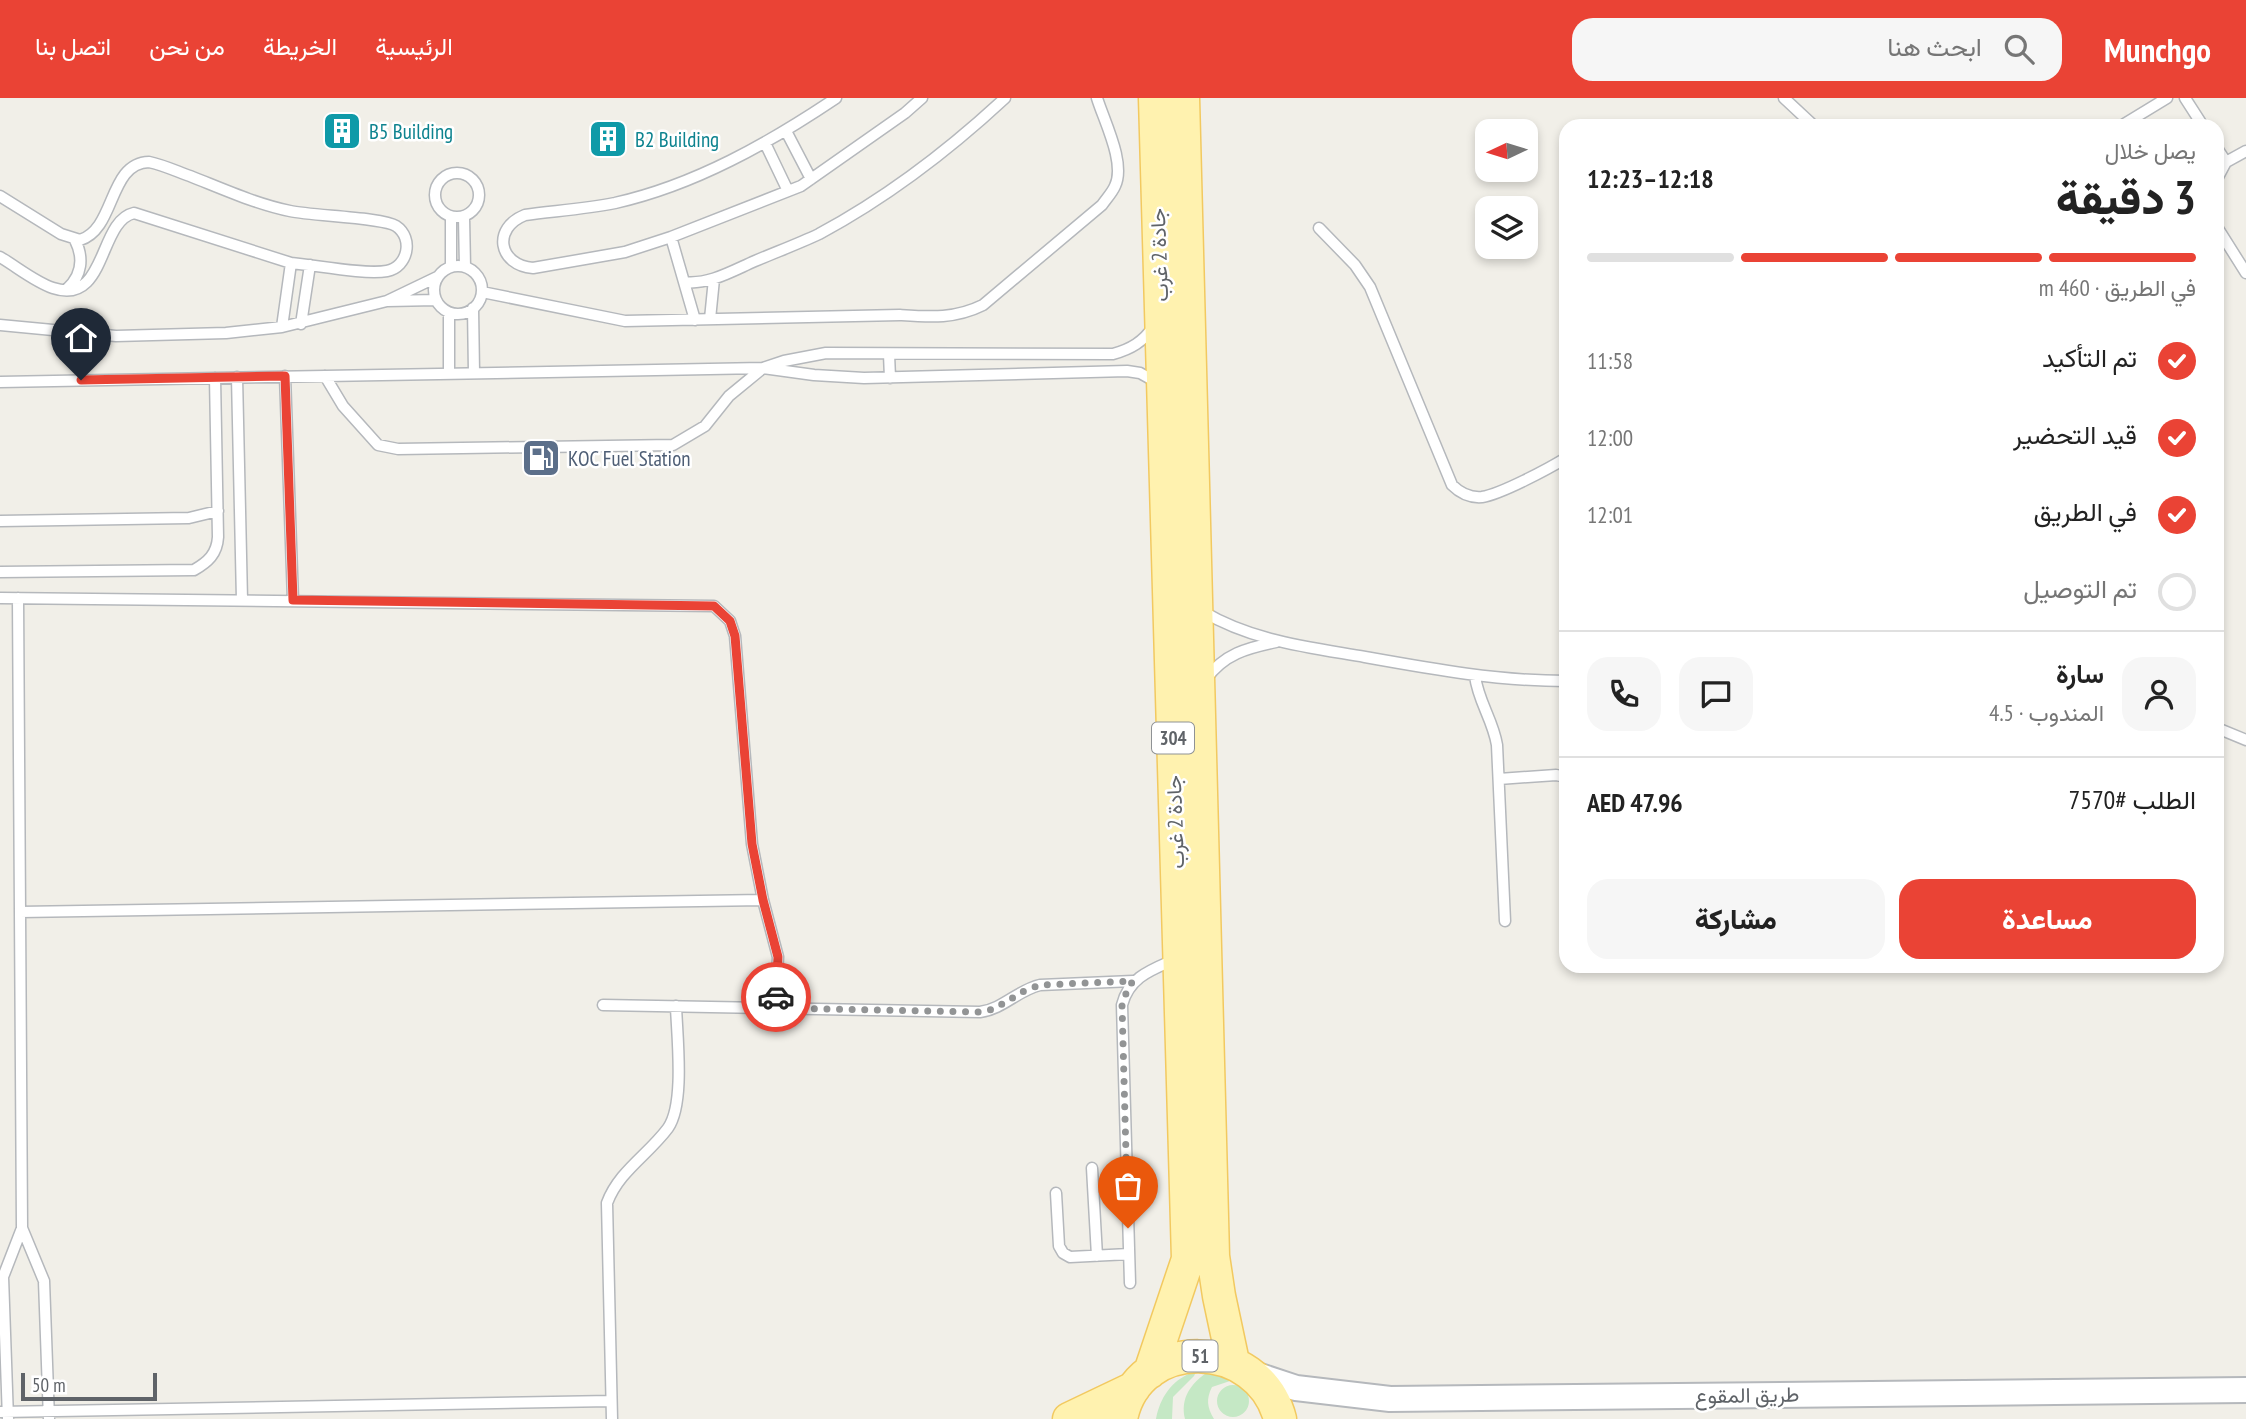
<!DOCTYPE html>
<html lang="ar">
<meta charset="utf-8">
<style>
body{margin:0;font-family:"PT Sans Narrow",Vazirmatn,sans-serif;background:#f6f6f6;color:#222;direction:rtl;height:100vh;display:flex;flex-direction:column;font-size:26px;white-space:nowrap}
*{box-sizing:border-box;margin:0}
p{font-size:23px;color:#767676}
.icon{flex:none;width:38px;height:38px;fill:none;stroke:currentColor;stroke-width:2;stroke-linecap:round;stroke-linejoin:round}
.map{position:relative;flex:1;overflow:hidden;direction:ltr}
.sheet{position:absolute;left:1559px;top:21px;width:665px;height:854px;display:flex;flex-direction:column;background:#fff;border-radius:21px;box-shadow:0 4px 10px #0003;direction:rtl}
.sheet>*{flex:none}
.needle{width:46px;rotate:266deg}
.tools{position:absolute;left:1475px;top:21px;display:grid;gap:14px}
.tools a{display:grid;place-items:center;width:63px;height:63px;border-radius:14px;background:#fff;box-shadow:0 4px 10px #0003;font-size:35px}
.scale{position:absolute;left:21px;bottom:18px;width:136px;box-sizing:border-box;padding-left:7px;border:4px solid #5f6368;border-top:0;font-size:19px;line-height:24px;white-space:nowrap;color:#5f6368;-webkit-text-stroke:5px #fff;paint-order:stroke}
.pin{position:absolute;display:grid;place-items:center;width:60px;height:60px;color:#fff;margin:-72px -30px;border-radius:50% 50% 50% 0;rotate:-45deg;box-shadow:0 0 7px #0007}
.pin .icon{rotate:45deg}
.courier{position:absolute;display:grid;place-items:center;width:70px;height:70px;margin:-35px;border:5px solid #ea4335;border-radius:50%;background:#fff;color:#222;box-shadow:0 2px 9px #0007}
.head em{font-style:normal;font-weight:800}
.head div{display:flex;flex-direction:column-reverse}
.head{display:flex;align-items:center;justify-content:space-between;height:119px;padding:0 28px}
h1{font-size:46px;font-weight:800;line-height:52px}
.bar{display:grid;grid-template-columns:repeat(4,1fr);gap:10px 7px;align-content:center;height:84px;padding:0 28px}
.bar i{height:9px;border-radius:5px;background:#e0e0e0}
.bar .on{background:#ea4335}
.bar p{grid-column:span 4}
.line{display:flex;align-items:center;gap:18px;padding:0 28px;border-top:2px solid #e0e0e0}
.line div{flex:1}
.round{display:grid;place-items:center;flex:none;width:74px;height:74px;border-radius:21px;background:#f6f6f6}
ol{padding:0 28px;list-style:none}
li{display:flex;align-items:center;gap:21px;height:77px}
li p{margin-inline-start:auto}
li .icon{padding:7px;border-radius:50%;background:#ea4335;color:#fff;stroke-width:4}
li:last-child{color:#767676}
li i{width:38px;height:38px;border:4px solid #e0e0e0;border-radius:50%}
.action{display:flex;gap:14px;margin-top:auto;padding:14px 28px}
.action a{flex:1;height:80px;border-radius:21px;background:#ea4335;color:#fff;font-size:28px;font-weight:800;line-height:80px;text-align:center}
.action a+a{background:#f6f6f6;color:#222}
header{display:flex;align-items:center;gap:42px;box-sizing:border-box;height:98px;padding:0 35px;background:#ea4335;color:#fff}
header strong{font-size:33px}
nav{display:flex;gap:38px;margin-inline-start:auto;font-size:24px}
.search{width:490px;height:63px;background:#f6f6f6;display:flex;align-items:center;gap:18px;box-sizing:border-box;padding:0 24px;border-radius:21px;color:#767676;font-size:26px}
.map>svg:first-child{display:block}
.green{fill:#c5e8c5}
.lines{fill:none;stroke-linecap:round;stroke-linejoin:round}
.service-casing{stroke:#b5b8bc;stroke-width:13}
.tertiary-casing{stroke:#b5b8bc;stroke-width:28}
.primary-casing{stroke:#f2c960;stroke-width:35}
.service{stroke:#fff;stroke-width:10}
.tertiary{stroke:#fff;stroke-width:24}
.primary{stroke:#fff2af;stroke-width:32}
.done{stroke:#929495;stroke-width:7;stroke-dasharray:0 12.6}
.route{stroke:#ea4335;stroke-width:9}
.labels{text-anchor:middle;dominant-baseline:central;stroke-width:5;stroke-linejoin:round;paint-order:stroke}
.shield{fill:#fff;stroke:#8f9295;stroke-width:2}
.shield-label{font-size:19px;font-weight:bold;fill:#5f6368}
.culture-label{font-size:21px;fill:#0d838f;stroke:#fff;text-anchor:start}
.street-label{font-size:21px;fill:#5f6368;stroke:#fff}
.service-label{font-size:21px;fill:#4e5e75;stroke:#fff;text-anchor:start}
</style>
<header>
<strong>Munchgo</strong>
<div class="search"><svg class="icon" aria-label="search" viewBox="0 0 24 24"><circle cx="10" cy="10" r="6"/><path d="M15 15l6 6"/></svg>ابحث هنا</div>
<nav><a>الرئيسية</a><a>الخريطة</a><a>من نحن</a><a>اتصل بنا</a></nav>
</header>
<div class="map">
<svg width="2246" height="1321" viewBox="0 0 2246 1321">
<rect width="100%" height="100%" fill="#f1efe8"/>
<path class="green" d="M1208 1274 1239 1280 1212 1289C1206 1301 1207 1309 1214 1321H1185C1180 1300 1191 1285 1208 1274Z
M1191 1275 1195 1276 1194 1278 1173 1299 1172 1321H1156C1160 1300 1171 1283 1191 1275Z
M1217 1303a16 16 0 1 1 32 0a16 16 0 1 1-32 0Z"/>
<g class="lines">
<defs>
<path id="service" d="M836 0C769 45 695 87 615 105 585 111 554 113 525 117 492 130 498 167 533 170L625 154 671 139 801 88 905 15 922 0
M1784 0 1814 28
M2185 0 2203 28
M2121 28 2167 0
M786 33 811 81
M765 45 788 93
M2217 50 2226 64
M435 97a22 22 0 1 1 44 0a22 22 0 1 1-44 0Z
M2217 81 2226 64 2246 53
M0 98 61 136 80 142C116 131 108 65 149 64 163 67 176 73 190 78 223 91 256 106 290 113 312 118 382 119 396 128 414 140 408 169 387 173 365 177 315 167 291 165L134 115C98 123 107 208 53 190 35 184 17 169 0 159
M451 119V168
M464 119 465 169
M2217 129 2246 175
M1319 130 1355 167 1370 189 1452 387C1460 395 1470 400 1482 399 1501 396 1548 371 1566 360
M671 139 695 222
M434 192a24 24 0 1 1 48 0a24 24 0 1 1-48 0Z
M684 184C709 187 732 173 755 163 776 154 798 146 819 136 886 100 949 52 1005 0
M67 191C82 177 84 160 75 142
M482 194 625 223 900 217C930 219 955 221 983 207L1102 107C1106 101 1112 95 1115 88 1126 65 1104 23 1097 0
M387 203 436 202
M473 210 474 275
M449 215V276
M710 221 714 181
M301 226 310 167
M0 227 116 238 226 235 282 229 387 203 437 179
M282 229 291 165
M889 256 890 280
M285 278 293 502
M325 278 343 308 378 347 398 351 673 347 705 328 729 298 763 270 784 263 826 255 1113 256C1131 251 1143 244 1154 228
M237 279 242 502
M0 284 763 270 814 277 864 280 1127 273 1140 275 1158 285
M0 423 189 420 218 413
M0 474 194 472C208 464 217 456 218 439L215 280
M0 500 714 508 730 523 735 538 752 746 763 802 778 859 775 910
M1202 513C1252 543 1308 549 1365 559 1432 571 1498 583 1566 583
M1475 578C1478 603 1493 622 1497 647L1505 823
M1206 581C1224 556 1247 550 1276 544
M2217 630 2246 642
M1499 681 1556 677 1566 679
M20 814 763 802
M603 907 980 914C1003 911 1018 892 1040 887L1133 883
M1092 1070 1097 1158
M1056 1095 1059 1148 1063 1155 1070 1159 1129 1156
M22 1130 44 1183 49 1321
M1130 1185 1122 907C1129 879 1151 872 1176 861
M0 1314 611 1303
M8 1321 3 1179 22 1130 18 500
M612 1321 607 1105C619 1073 648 1057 668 1030 685 1006 677 939 676 908"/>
<path id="tertiary" d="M1251 1275 1296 1290 1390 1301 2246 1292"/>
<path id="primary" d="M1183 0 1213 1158 1219 1198 1233 1264
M1150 1274 1188 1161 1155 0
M1069 1321 1134 1290
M1121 1321C1137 1236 1259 1239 1280 1321"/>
</defs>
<use href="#service" class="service-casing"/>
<use href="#tertiary" class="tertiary-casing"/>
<use href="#primary" class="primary-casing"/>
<use href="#service" class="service"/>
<use href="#tertiary" class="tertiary"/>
<use href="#primary" class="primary"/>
</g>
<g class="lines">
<path class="done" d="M776 899 775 910 980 914 994 911 1024 893 1040 887 1133 883 1128 890 1122 907 1128 1130"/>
<path class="route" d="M81 282 285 278 293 502 714 508 730 523 735 538 752 746 763 802 778 859 776 899"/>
</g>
<defs>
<symbol id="building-square" viewBox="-11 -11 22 22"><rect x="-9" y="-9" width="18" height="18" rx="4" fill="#0f9aa8" stroke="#fff"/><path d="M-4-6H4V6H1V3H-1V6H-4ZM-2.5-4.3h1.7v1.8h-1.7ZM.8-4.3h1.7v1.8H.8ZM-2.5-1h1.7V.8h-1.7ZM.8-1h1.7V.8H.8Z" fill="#fff"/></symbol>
<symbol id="fuel-square" viewBox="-11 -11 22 22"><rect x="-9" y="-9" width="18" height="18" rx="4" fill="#5c6f8a" stroke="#fff"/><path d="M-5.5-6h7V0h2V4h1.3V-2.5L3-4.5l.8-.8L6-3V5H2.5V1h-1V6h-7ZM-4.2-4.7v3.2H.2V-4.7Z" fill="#fff"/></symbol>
</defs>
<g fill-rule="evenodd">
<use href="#building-square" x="320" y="11" width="44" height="44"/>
<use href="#building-square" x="586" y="19" width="44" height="44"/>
<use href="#fuel-square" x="519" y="338" width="44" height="44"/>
</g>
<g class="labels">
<g class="shield">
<rect x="1152" y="624.5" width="42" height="31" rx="5"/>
<rect x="1182.5" y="1242.5" width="35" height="31" rx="5"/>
</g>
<g class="shield-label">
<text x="1173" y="640">304</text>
<text x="1200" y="1258">51</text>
</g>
<g class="culture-label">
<text x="369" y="33">B5 Building</text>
<text x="635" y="41">B2 Building</text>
</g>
<g class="street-label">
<text transform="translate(1159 157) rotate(-92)">جادة 2 غرب</text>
<text transform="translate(1175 724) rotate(-92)">جادة 2 غرب</text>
<text transform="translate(1747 1297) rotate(-1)">طريق المقوع</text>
</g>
<g class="service-label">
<text x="568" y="360">KOC Fuel Station</text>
</g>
</g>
</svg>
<div class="tools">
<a><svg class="needle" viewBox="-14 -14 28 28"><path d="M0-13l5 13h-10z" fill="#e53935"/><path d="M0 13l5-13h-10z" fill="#767676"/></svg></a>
<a><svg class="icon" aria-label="layers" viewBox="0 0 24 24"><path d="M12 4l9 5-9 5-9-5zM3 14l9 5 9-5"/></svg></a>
</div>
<div class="scale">50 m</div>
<div class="pin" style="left:1128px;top:1130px;background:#ea580c"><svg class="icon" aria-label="bag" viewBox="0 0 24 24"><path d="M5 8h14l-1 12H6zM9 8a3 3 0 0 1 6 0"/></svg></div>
<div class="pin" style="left:81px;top:282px;background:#1f2937"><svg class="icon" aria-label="home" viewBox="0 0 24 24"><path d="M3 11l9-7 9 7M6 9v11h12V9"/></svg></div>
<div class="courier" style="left:776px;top:899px"><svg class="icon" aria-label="car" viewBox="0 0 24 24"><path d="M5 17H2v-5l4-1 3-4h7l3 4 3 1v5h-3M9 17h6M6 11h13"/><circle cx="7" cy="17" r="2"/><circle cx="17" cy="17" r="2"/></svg></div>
<section class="sheet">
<div class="head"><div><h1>3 دقيقة</h1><p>يصل خلال</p></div><em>12:18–12:23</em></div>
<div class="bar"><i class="on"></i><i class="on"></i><i class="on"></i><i></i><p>في الطريق · 460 m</p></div>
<ol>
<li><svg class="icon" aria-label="check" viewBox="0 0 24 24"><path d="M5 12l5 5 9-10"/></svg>تم التأكيد<p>11:58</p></li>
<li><svg class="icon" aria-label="check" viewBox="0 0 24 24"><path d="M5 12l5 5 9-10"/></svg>قيد التحضير<p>12:00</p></li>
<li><svg class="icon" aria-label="check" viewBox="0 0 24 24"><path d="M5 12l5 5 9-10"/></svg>في الطريق<p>12:01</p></li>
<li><i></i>تم التوصيل</li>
</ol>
<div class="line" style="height:126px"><a class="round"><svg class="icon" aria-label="person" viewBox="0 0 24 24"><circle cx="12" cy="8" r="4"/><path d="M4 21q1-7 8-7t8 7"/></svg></a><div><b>سارة</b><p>المندوب · 4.5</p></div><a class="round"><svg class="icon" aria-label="chat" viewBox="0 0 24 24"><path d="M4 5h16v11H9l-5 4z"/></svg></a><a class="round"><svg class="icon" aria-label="phone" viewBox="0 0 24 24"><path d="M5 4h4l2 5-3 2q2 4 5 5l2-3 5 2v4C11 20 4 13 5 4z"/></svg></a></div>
<div class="line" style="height:91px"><div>الطلب #7570</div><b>AED 47.96</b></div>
<div class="action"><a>مساعدة</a><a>مشاركة</a></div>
</section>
</div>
